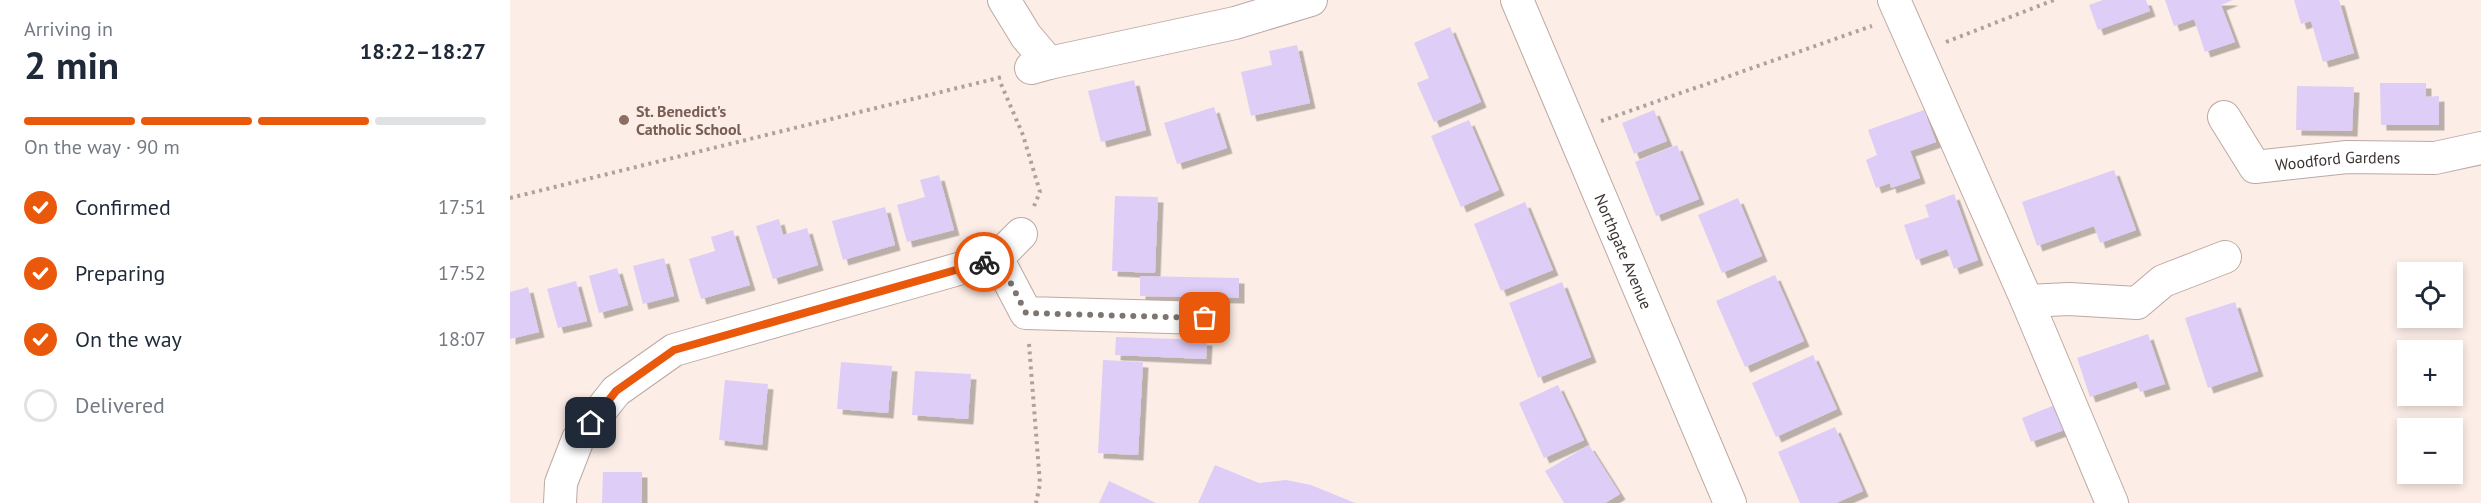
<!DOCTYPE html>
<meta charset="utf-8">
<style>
body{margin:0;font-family:"PT Sans",sans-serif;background:#f2f2f3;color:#1f2937;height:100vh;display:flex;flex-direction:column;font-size:22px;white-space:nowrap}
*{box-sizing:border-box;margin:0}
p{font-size:20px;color:#747a83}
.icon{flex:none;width:33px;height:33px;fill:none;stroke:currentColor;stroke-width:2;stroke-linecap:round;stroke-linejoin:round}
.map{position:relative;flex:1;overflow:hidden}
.panel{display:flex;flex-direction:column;background:#fff;width:510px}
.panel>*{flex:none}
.controls{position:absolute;left:1887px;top:262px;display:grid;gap:12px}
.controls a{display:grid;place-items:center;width:66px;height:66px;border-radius:0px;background:#fff;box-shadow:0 3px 9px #0003;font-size:30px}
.pin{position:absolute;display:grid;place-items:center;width:51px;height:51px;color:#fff;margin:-26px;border-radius:12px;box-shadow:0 3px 9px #0006}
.courier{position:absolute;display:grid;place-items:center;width:60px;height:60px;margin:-30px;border:4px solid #ea580c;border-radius:50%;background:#fff;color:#222;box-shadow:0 2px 8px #0007}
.headline em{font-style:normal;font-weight:700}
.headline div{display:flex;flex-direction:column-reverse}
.headline{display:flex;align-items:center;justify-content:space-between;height:102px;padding:0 24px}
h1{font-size:39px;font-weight:700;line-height:45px}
.bar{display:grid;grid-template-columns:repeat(4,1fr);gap:9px 6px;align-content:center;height:72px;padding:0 24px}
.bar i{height:8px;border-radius:4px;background:#e0e1e3}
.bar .current{background:#ea580c}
.bar p{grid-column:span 4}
ol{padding:0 24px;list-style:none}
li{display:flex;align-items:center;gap:18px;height:66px}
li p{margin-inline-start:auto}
li .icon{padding:6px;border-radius:50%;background:#ea580c;color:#fff;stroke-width:4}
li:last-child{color:#747a83}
li i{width:33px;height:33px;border:3px solid #e0e1e3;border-radius:50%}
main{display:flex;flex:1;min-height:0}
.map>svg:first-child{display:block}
.building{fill:#decdf7;filter:url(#shadow)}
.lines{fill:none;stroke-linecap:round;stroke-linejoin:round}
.minor-casing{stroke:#bca9a2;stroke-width:34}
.path{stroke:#aea29d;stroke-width:4;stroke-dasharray:3 4.5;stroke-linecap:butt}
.minor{stroke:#fff;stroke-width:32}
.done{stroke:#7e7470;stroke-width:6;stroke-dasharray:0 10.8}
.route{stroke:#ea580c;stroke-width:8}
.education-dot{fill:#8d6e63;stroke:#fdede7;stroke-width:2}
.labels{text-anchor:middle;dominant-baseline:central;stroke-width:5;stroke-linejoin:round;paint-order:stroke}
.education-label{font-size:16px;font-weight:bold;fill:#785e54;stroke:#fdede7;text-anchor:start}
.street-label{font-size:16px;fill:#3a3330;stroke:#fdede7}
</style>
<main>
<section class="panel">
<div class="headline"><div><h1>2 min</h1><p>Arriving in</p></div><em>18:22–18:27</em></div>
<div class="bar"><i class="current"></i><i class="current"></i><i class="current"></i><i></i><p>On the way · 90 m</p></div>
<ol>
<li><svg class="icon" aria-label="check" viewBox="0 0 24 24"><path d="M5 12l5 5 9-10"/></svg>Confirmed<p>17:51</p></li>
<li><svg class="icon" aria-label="check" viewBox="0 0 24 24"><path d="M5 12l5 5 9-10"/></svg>Preparing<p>17:52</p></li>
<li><svg class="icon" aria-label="check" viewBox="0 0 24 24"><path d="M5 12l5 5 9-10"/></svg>On the way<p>18:07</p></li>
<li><i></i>Delivered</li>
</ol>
</section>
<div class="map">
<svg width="1971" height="503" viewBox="0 0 1971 503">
<defs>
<filter id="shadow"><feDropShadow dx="5.5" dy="5.5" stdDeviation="0" flood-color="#0004"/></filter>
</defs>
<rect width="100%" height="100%" fill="#fdede7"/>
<path class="building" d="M1593 0H1636L1640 11 1588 30 1579 5Z
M1655 0H1723L1711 5 1725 42 1695 52 1684 19 1664 26Z
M1784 0H1829L1844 53 1813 62 1801 21 1791 24Z
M940 27 971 102 924 122 907 83 919 78 904 43Z
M787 45 800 103 741 116 731 72 762 65 759 51Z
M624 80 636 130 591 142 578 91Z
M1870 83H1916V97L1929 96V125H1871Z
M1787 86 1844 87 1842 131 1786 130Z
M704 107 717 148 667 164 654 123Z
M1144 110 1157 141 1124 154 1112 123Z
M1414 110 1426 142 1400 151 1410 178 1381 188 1380 183 1366 188 1356 160 1367 155 1358 130Z
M959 120 989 190 951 207 921 136Z
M1167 145 1189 199 1146 216 1125 162Z
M1604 170 1626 230 1590 243 1584 226 1527 246 1512 202Z
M429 175 444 230 397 242 387 205 415 197 410 180Z
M1444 194 1468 260 1444 269 1437 249 1406 260 1394 225 1419 217 1415 205Z
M605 196 648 197 645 273 602 271Z
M1228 198 1252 256 1212 273 1188 215Z
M1015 202 1043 270 991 291 964 224Z
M375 207 385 245 333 260 322 221Z
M269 219 273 235 297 228 308 265 263 279 246 226Z
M223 230 240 285 191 299 179 259 205 251 201 237Z
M154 258 164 296 133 304 123 266Z
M107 268 118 305 89 313 79 276Z
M1265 275 1294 341 1235 367 1206 301Z
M630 276 729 278V298L630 296Z
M66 281 77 321 48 328 37 289Z
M1052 282 1081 357 1028 378 999 303Z
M18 287 29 332 0 339V292Z
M1725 302 1748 371 1698 388 1675 318Z
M1638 334 1655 384 1630 392 1626 381 1580 397 1567 358Z
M606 337 697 340 696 359 605 355Z
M1303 355 1327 409 1266 437 1242 383Z
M593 360 633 362 628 455 588 453Z
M331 362 382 366 378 413 327 409Z
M405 371 461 374 458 419 402 415Z
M215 380 258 384 252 445 209 440Z
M1048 385 1074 440 1034 458 1009 403Z
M1545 405 1554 430 1521 442 1512 418Z
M1325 427 1353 491 1326 503H1290L1268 452Z
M1079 445 1110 494 1095 503H1054L1035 471Z
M705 465 749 483 776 480 801 485 845 503H688Z
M93 472H132V503H92Z
M599 481 646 503H589Z"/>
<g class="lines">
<defs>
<g id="minor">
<path d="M494 0 516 36 539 63"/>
<path id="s1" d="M1007 0 1220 503"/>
<path d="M1384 0 1517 301 1602 503"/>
<path d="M521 68 539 63 725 23 801 0"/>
<path id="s2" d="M1714 117 1745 167 1837 157 1925 158 1971 148"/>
<path d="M487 258 516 313 695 318"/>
<path d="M1517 301 1559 299 1627 303 1653 281 1715 257"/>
<path d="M50 503 51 483 68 439 106 391 164 350 487 258 511 234"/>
</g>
</defs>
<use href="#minor" class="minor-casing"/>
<path class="path" d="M1436 42 1544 0
M491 84 513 135 530 192 524 206
M1091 121 1362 26
M0 198 492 77
M519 344 530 484 526 503"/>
<use href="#minor" class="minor"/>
</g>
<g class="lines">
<path class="done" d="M474 262 488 258 516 313 695 318"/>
<path class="route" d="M81 423 106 391 164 350 474 262"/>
</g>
<circle class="education-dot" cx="114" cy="120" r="6"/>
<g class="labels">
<g class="education-label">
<text x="126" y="111">St. Benedict's<tspan x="126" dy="18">Catholic School</tspan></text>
</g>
<g class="street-label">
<text stroke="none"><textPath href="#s2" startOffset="142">Woodford Gardens</textPath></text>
<text stroke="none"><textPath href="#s1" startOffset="273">Northgate Avenue</textPath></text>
</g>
</g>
</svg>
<div class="controls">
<a><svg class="icon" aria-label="locate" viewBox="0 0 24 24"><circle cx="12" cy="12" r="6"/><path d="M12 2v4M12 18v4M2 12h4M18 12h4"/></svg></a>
<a>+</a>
<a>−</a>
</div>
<div class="pin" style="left:695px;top:318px;background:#ea580c"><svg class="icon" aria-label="bag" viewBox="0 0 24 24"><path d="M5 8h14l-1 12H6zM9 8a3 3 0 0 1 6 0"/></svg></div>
<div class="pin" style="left:81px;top:423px;background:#1f2937"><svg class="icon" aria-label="home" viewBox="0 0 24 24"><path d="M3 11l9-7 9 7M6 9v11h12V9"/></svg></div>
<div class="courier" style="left:474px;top:262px"><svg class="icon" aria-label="bike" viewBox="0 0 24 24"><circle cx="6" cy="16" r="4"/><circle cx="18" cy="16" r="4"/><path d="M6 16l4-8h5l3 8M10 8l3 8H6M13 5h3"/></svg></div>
</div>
</main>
